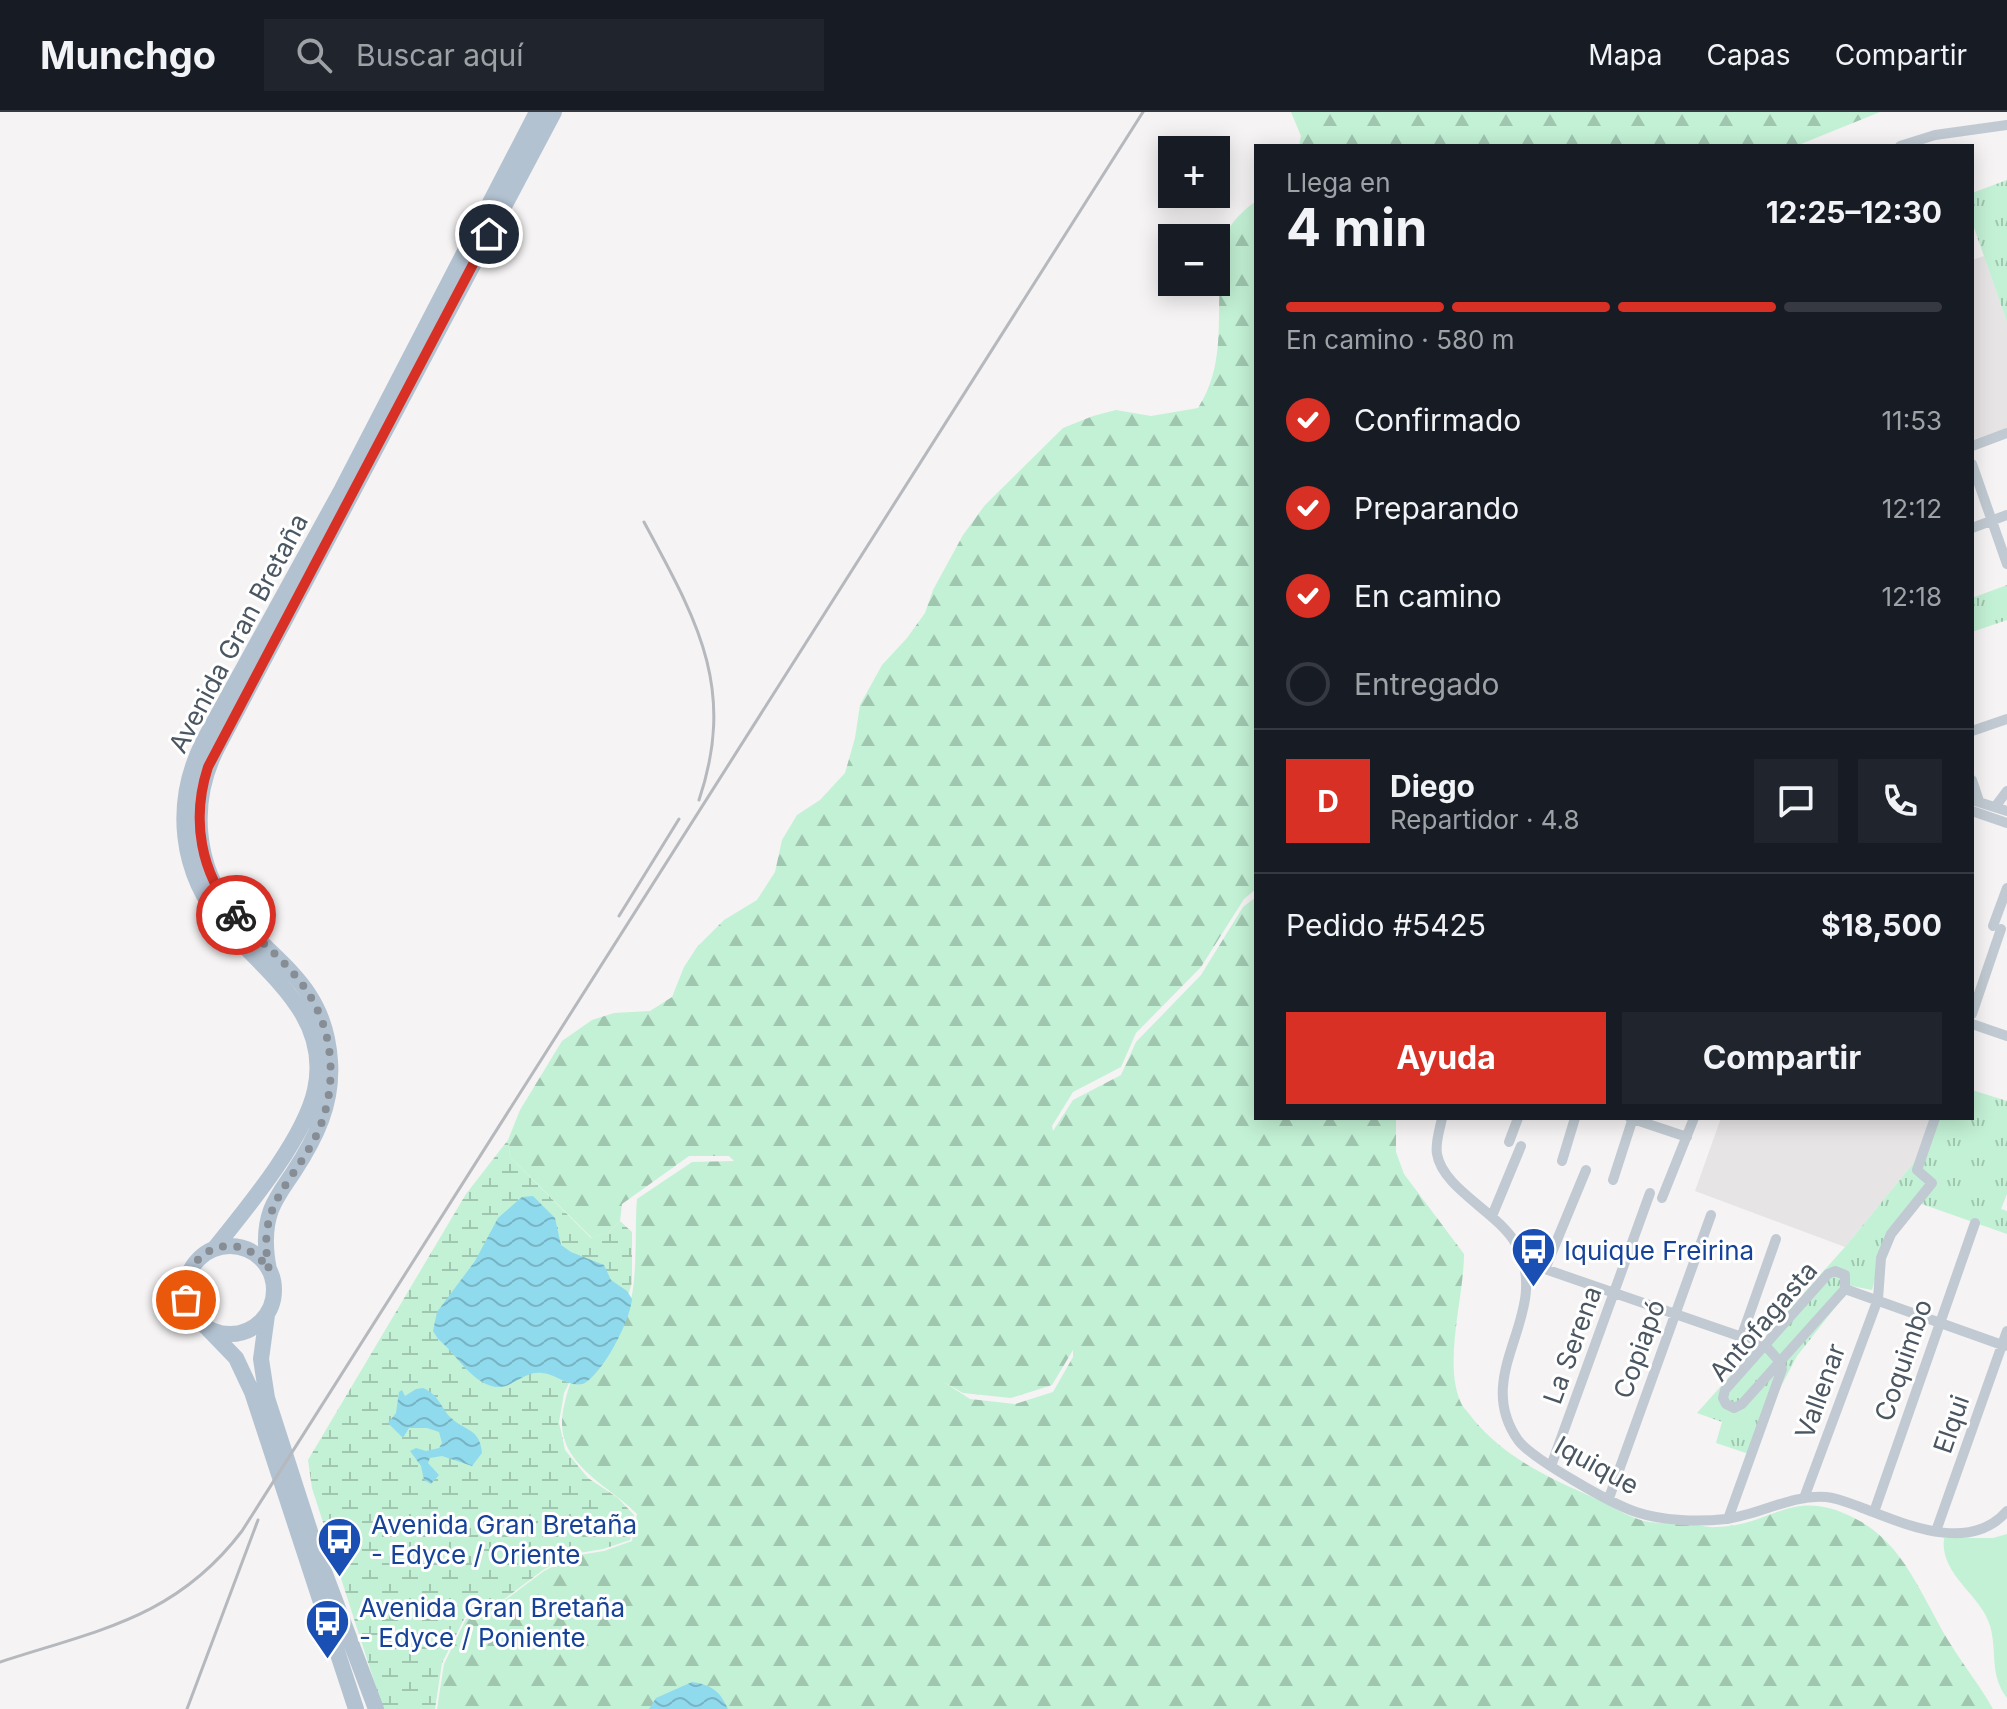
<!DOCTYPE html>
<html lang="es">
<meta charset="utf-8">
<style>
body{margin:0;font-family:Inter,sans-serif;background:#20242c;color:#f1f3f6;height:100vh;display:flex;flex-direction:column;font-size:30px;white-space:nowrap}
*{box-sizing:border-box;margin:0}
p{font-size:26px;color:#9ea1a6}
.icon{flex:none;width:44px;height:44px;fill:none;stroke:currentColor;stroke-width:2;stroke-linecap:round;stroke-linejoin:round}
.map{position:relative;flex:1;overflow:hidden}
.details{position:absolute;left:1254px;top:32px;width:720px;height:976px;display:flex;flex-direction:column;background:#171b24;border-radius:0px;box-shadow:0 4px 20px #0003}
.details>*{flex:none}
.controls{position:absolute;left:1158px;top:24px;display:grid;gap:16px}
.controls a{display:grid;place-items:center;width:72px;height:72px;border-radius:0px;background:#171b24;box-shadow:0 4px 20px #0003;font-size:40px}
.pin{position:absolute;display:grid;place-items:center;width:68px;height:68px;color:#fff;margin:-34px;border:4px solid #fff;border-radius:50%;box-shadow:0 2px 8px #0007}
.courier{position:absolute;display:grid;place-items:center;width:80px;height:80px;margin:-40px;border:6px solid #d93025;border-radius:50%;background:#fff;color:#222;box-shadow:0 2px 10px #0007}
.head em{font-style:normal;font-weight:700}
.head div{display:flex;flex-direction:column-reverse}
.head{display:flex;align-items:center;justify-content:space-between;height:136px;padding:0 32px}
h1{font-size:52px;font-weight:700;line-height:60px}
.bar{display:grid;grid-template-columns:repeat(4,1fr);gap:12px 8px;align-content:center;height:96px;padding:0 32px}
.bar i{height:10px;border-radius:6px;background:#363941}
.bar .selected{background:#d93025}
.bar p{grid-column:span 4}
.line{display:flex;align-items:center;gap:20px;padding:0 32px;border-top:2px solid #363941}
.line div{flex:1}
.round{display:grid;place-items:center;flex:none;width:84px;height:84px;border-radius:0px;background:#20242c}
ol{padding:0 32px;list-style:none}
li{display:flex;align-items:center;gap:24px;height:88px}
li p{margin-inline-start:auto}
li .icon{padding:8px;border-radius:50%;background:#d93025;color:#fff;stroke-width:4}
li:last-child{color:#9ea1a6}
li i{width:44px;height:44px;border:4px solid #363941;border-radius:50%}
.cta{display:flex;gap:16px;margin-top:auto;padding:16px 32px}
.cta a{flex:1;height:92px;border-radius:0px;background:#d93025;color:#fff;font-size:32px;font-weight:700;line-height:92px;text-align:center}
.cta a+a{background:#20242c;color:#f1f3f6}
header{display:flex;align-items:center;gap:48px;box-sizing:border-box;height:112px;padding:0 40px;background:#171b24;border-bottom:2px solid #363941}
header strong{font-size:38px}
nav{display:flex;gap:44px;margin-inline-start:auto;font-size:28px}
.search{width:560px;height:72px;background:#20242c;display:flex;align-items:center;gap:20px;box-sizing:border-box;padding:0 28px;border-radius:0px;color:#9ea1a6;font-size:30px}
.map>svg:first-child{display:block}
.education{fill:#e6e4e5}
.forest{fill:url(#forest-firs);fill-rule:evenodd}
.wetland{fill:url(#wetland-marsh)}
.park{fill:url(#park-tufts)}
.pitch{fill:#c3f1d5}
.water{fill:url(#water-waves)}
.lines{fill:none;stroke-linecap:round;stroke-linejoin:round}
.street{stroke:#c1cad2;stroke-width:10}
.primary{stroke:#b3c2d1;stroke-width:16}
.rail{stroke:#b5b8bd;stroke-width:3}
.done{stroke:#868d94;stroke-width:8;stroke-dasharray:0 14.4}
.route{stroke:#d93025;stroke-width:10}
.labels{text-anchor:middle;dominant-baseline:central;stroke-width:6;stroke-linejoin:round;paint-order:stroke}
.street-label{font-size:26px;fill:#4a5661;stroke:#fff}
.transit-label{font-size:26px;fill:#164399;stroke:#fff;text-anchor:start}
</style>
<header>
<strong>Munchgo</strong>
<div class="search"><svg class="icon" aria-label="search" viewBox="0 0 24 24"><circle cx="10" cy="10" r="6"/><path d="M15 15l6 6"/></svg>Buscar aquí</div>
<nav><a>Mapa</a><a>Capas</a><a>Compartir</a></nav>
</header>
<div class="map">
<svg width="2007" height="1597" viewBox="0 0 2007 1597">
<defs>
<pattern id="forest-firs" width="22" height="20" patternUnits="userSpaceOnUse" patternTransform="scale(2)"><rect width="22" height="20" fill="#c3f1d5"/><path d="M5 1l3.5 6h-7zM16 11l3.5 6h-7z" fill="#a0c6b0"/></pattern>
<pattern id="wetland-marsh" width="20" height="14" patternUnits="userSpaceOnUse" patternTransform="scale(2)"><rect width="20" height="14" fill="#c3f1d5"/><path d="M1 5h8M5 5V1M11 12h8M15 12V8" fill="none" stroke="#a0c6b0"/></pattern>
<pattern id="park-tufts" width="24" height="20" patternUnits="userSpaceOnUse" patternTransform="scale(2)"><rect width="24" height="20" fill="#c3f1d5"/><path d="M3 7l-1-3M5 7V3M7 7l1-3M15 17l-1-3M17 17v-4M19 17l1-3" fill="none" stroke="#a0c6b0"/></pattern>
<pattern id="water-waves" width="16" height="10" patternUnits="userSpaceOnUse" patternTransform="scale(2)"><rect width="16" height="10" fill="#90daee"/><path d="M0 5q4-4 8 0t8 0" fill="none" stroke="#78b4c4"/></pattern>
</defs>
<rect width="100%" height="100%" fill="#f5f3f3"/>
<path class="education" d="M1984 144 2007 210V316L1972 328V148Z
M1721 1006H1931L1916 1048 1845 1135 1695 1079Z"/>
<path class="forest" d="M1291 0H1880L1796 34H1299L1301 24Z
M1256 89V777L1244 787 1201 855 1136 921 1121 955 1073 980 1052 1014 1053 1019 1073 988 1121 963 1136 930 1201 863 1243 795 1256 785V1006H1396V1040L1404 1062 1464 1142C1464 1186 1442 1254 1462 1293 1465 1298 1470 1302 1473 1307 1507 1348 1552 1367 1599 1388 1613 1395 1629 1405 1644 1409 1657 1412 1673 1410 1686 1411 1696 1412 1706 1416 1716 1415 1774 1414 1792 1373 1856 1407 1907 1433 1924 1492 1953 1536 1966 1557 1981 1575 1993 1597H437L444 1552 466 1507 504 1489 544 1459 574 1444 604 1439 632 1429 637 1402C606 1371 554 1351 563 1299 566 1285 569 1270 577 1259 590 1240 611 1227 623 1208 640 1183 634 1119 637 1087L692 1050 734 1049 729 1044H689L622 1092 620 1109 608 1121 592 1126 510 1045 508 1028 520 998 562 929 592 908 614 901 650 899 672 885 684 855 697 835 724 808 757 788 775 760 782 728 797 703 820 688 845 661 855 626 860 593 882 553 907 526 925 501 933 478 963 423 985 393 1063 316 1093 304 1116 298 1151 304 1198 296C1225 254 1217 211 1220 163 1221 150 1221 132 1226 121 1233 108 1245 97 1256 89ZM1073 1238V1245L1053 1280 1015 1292 970 1287 942 1269 963 1281 1011 1286 1052 1273Z"/>
<path class="wetland" d="M508 1028 510 1045 591 1126 608 1121 620 1109 632 1120V1170L622 1206 575 1259 564 1281 559 1310 565 1338 588 1366 618 1386 634 1403 630 1428 603 1437 573 1442 543 1458 503 1488 465 1505 442 1551 435 1597H383L312 1376 308 1348 466 1082Z"/>
<path class="park" d="M2007 68V210L1972 110V81Z
M2007 473V508L1972 520V486Z
M1972 978 2007 989V1082L2001 1097 2007 1099V1122L1916 1090 1881 1146 1872 1178 1852 1174 1797 1244 1777 1282 1755 1344 1716 1331 1722 1310 1697 1301 1845 1135 1916 1048 1933 1006H1972Z"/>
<path class="pitch" d="M2007 1422V1586C1986 1558 2001 1531 1985 1502 1971 1477 1940 1458 1944 1426H1993Z"/>
<path class="water" d="M533 1084 555 1106 561 1133 571 1140 604 1153 611 1168 627 1179 632 1187C630 1209 603 1262 583 1272 566 1275 557 1262 542 1261 526 1259 515 1273 501 1275 475 1277 456 1241 438 1227L433 1219 437 1200 475 1149 498 1106 522 1085Z
M423 1276C439 1283 439 1292 449 1304 463 1319 480 1315 482 1341L472 1354 442 1344 430 1346 428 1351 439 1363 431 1372 424 1368 421 1354 410 1339 416 1336 426 1339 439 1336 442 1331 439 1320 427 1316H409L403 1326 388 1311 396 1301 399 1280 402 1278 405 1284 416 1277Z
M692 1570C712 1573 720 1579 728 1597H649L656 1586Z"/>
<g class="lines">
<path class="street" d="M1900 34 1935 23 2007 13
M1972 334 2007 321
M1972 352 2007 452
M1972 416 2007 403
M1972 619 2007 607
M1972 668 1979 689
M1972 688 2007 699
M1995 695 2007 679
M1972 699 2007 711
M1993 814 2007 776
M1972 902 2001 817
M1972 912 2007 924
M1442 1006C1440 1017 1435 1030 1437 1042 1443 1077 1498 1100 1516 1132 1554 1203 1470 1259 1518 1328 1532 1347 1612 1392 1636 1400 1663 1409 1698 1410 1726 1407 1759 1403 1792 1382 1826 1385 1837 1386 1849 1391 1860 1395 1903 1411 1969 1443 2007 1399
M1630 1006 1687 1025
M1509 1030 1518 1006
M1562 1049 1575 1006
M1613 1068 1633 1006
M1662 1086 1694 1006
M1492 1104 1521 1034
M1525 1155 1545 1157 1765 1233 1780 1250 1782 1257 1728 1407
M1545 1157 1586 1058
M1835 1159 1845 1163V1177L1742 1292 1734 1296 1726 1292 1723 1286 1725 1278 1828 1162Z
M1845 1177 2005 1234
M1741 1226 1776 1127
M1551 1354 1650 1081
M1609 1386 1711 1103
M1804 1386 1878 1187 1881 1146 1891 1122 1932 1071 1917 1058 1935 1006
M1874 1400 1975 1111
M1936 1419 2007 1219"/>
<path class="primary" d="M186 1178a44 44 0 1 1 88 0a44 44 0 1 1-88 0Z
M214 1137C246 1097 304 1028 315 978 331 905 269 863 226 815 179 761 172 691 204 628L342 377 537 0
M269 1158C265 1138 264 1117 271 1098 276 1085 285 1073 293 1061 316 1026 333 992 330 949 325 872 276 852 233 801 194 754 190 689 217 636L554 0
M267 1203 261 1247 267 1286 316 1438 376 1597
M208 1217 236 1246 252 1280 356 1597"/>
<path class="rail" d="M644 410C696 507 737 575 699 688
M619 804 679 707
M0 1550C98 1518 176 1506 242 1419L1143 0
M187 1597 258 1408"/>
</g>
<g class="lines">
<path class="done" d="M186 1188C180 1136 241 1113 269 1158 257 1096 286 1078 313 1030 337 985 337 928 310 884 291 852 260 831 236 803"/>
<path class="route" d="M236 803C200 761 191 707 208 655L489 122"/>
</g>
<defs>
<symbol id="bus-pin" viewBox="-11 -11 22 30"><path d="M0 17L-7.5 6A9.5 9.5 0 1 1 7.5 6Z" fill="#1a4fb4" stroke="#fff"/><path d="M-5-6H5V4H4V6H2V4H-2V6H-4V4H-5ZM-3.5-4V0h7V-4ZM-3.5 1.2v1.5H-2V1.2ZM2 1.2v1.5H3.5V1.2Z" fill="#fff"/></symbol>
</defs>
<g fill-rule="evenodd">
<use href="#bus-pin" x="1508" y="1112" width="51" height="69"/>
<use href="#bus-pin" x="314" y="1402" width="51" height="69"/>
<use href="#bus-pin" x="302" y="1484" width="51" height="69"/>
</g>
<g class="labels">
<g class="street-label">
<text transform="translate(238 521) rotate(-62)">Avenida Gran Bretaña</text>
<text transform="translate(1763 1209) rotate(-49)">Antofagasta</text>
<text transform="translate(1572 1233) rotate(-70)">La Serena</text>
<text transform="translate(1639 1237) rotate(-70)">Copiapó</text>
<text transform="translate(1903 1248) rotate(-71)">Coquimbo</text>
<text transform="translate(1820 1279) rotate(-70)">Vallenar</text>
<text transform="translate(1951 1312) rotate(-71)">Elqui</text>
<text transform="translate(1597 1353) rotate(29)">Iquique</text>
</g>
<g class="transit-label">
<text x="1564" y="1138">Iquique Freirina</text>
<text x="371" y="1412">Avenida Gran Bretaña<tspan x="371" dy="30">- Edyce / Oriente</tspan></text>
<text x="359" y="1495">Avenida Gran Bretaña<tspan x="359" dy="30">- Edyce / Poniente</tspan></text>
</g>
</g>
</svg>
<div class="controls">
<a>+</a>
<a>−</a>
</div>
<div class="pin" style="left:186px;top:1188px;background:#ea580c"><svg class="icon" aria-label="bag" viewBox="0 0 24 24"><path d="M5 8h14l-1 12H6zM9 8a3 3 0 0 1 6 0"/></svg></div>
<div class="pin" style="left:489px;top:122px;background:#1f2937"><svg class="icon" aria-label="home" viewBox="0 0 24 24"><path d="M3 11l9-7 9 7M6 9v11h12V9"/></svg></div>
<div class="courier" style="left:236px;top:803px"><svg class="icon" aria-label="bike" viewBox="0 0 24 24"><circle cx="6" cy="16" r="4"/><circle cx="18" cy="16" r="4"/><path d="M6 16l4-8h5l3 8M10 8l3 8H6M13 5h3"/></svg></div>
<section class="details">
<div class="head"><div><h1>4 min</h1><p>Llega en</p></div><em>12:25–12:30</em></div>
<div class="bar"><i class="selected"></i><i class="selected"></i><i class="selected"></i><i></i><p>En camino · 580 m</p></div>
<ol>
<li><svg class="icon" aria-label="check" viewBox="0 0 24 24"><path d="M5 12l5 5 9-10"/></svg>Confirmado<p>11:53</p></li>
<li><svg class="icon" aria-label="check" viewBox="0 0 24 24"><path d="M5 12l5 5 9-10"/></svg>Preparando<p>12:12</p></li>
<li><svg class="icon" aria-label="check" viewBox="0 0 24 24"><path d="M5 12l5 5 9-10"/></svg>En camino<p>12:18</p></li>
<li><i></i>Entregado</li>
</ol>
<div class="line" style="height:144px"><b class="round" style="background:#d93025;color:#fff">D</b><div><b>Diego</b><p>Repartidor · 4.8</p></div><a class="round"><svg class="icon" aria-label="chat" viewBox="0 0 24 24"><path d="M4 5h16v11H9l-5 4z"/></svg></a><a class="round"><svg class="icon" aria-label="phone" viewBox="0 0 24 24"><path d="M5 4h4l2 5-3 2q2 4 5 5l2-3 5 2v4C11 20 4 13 5 4z"/></svg></a></div>
<div class="line" style="height:104px"><div>Pedido #5425</div><b>$18,500</b></div>
<div class="cta"><a>Ayuda</a><a>Compartir</a></div>
</section>
</div>
